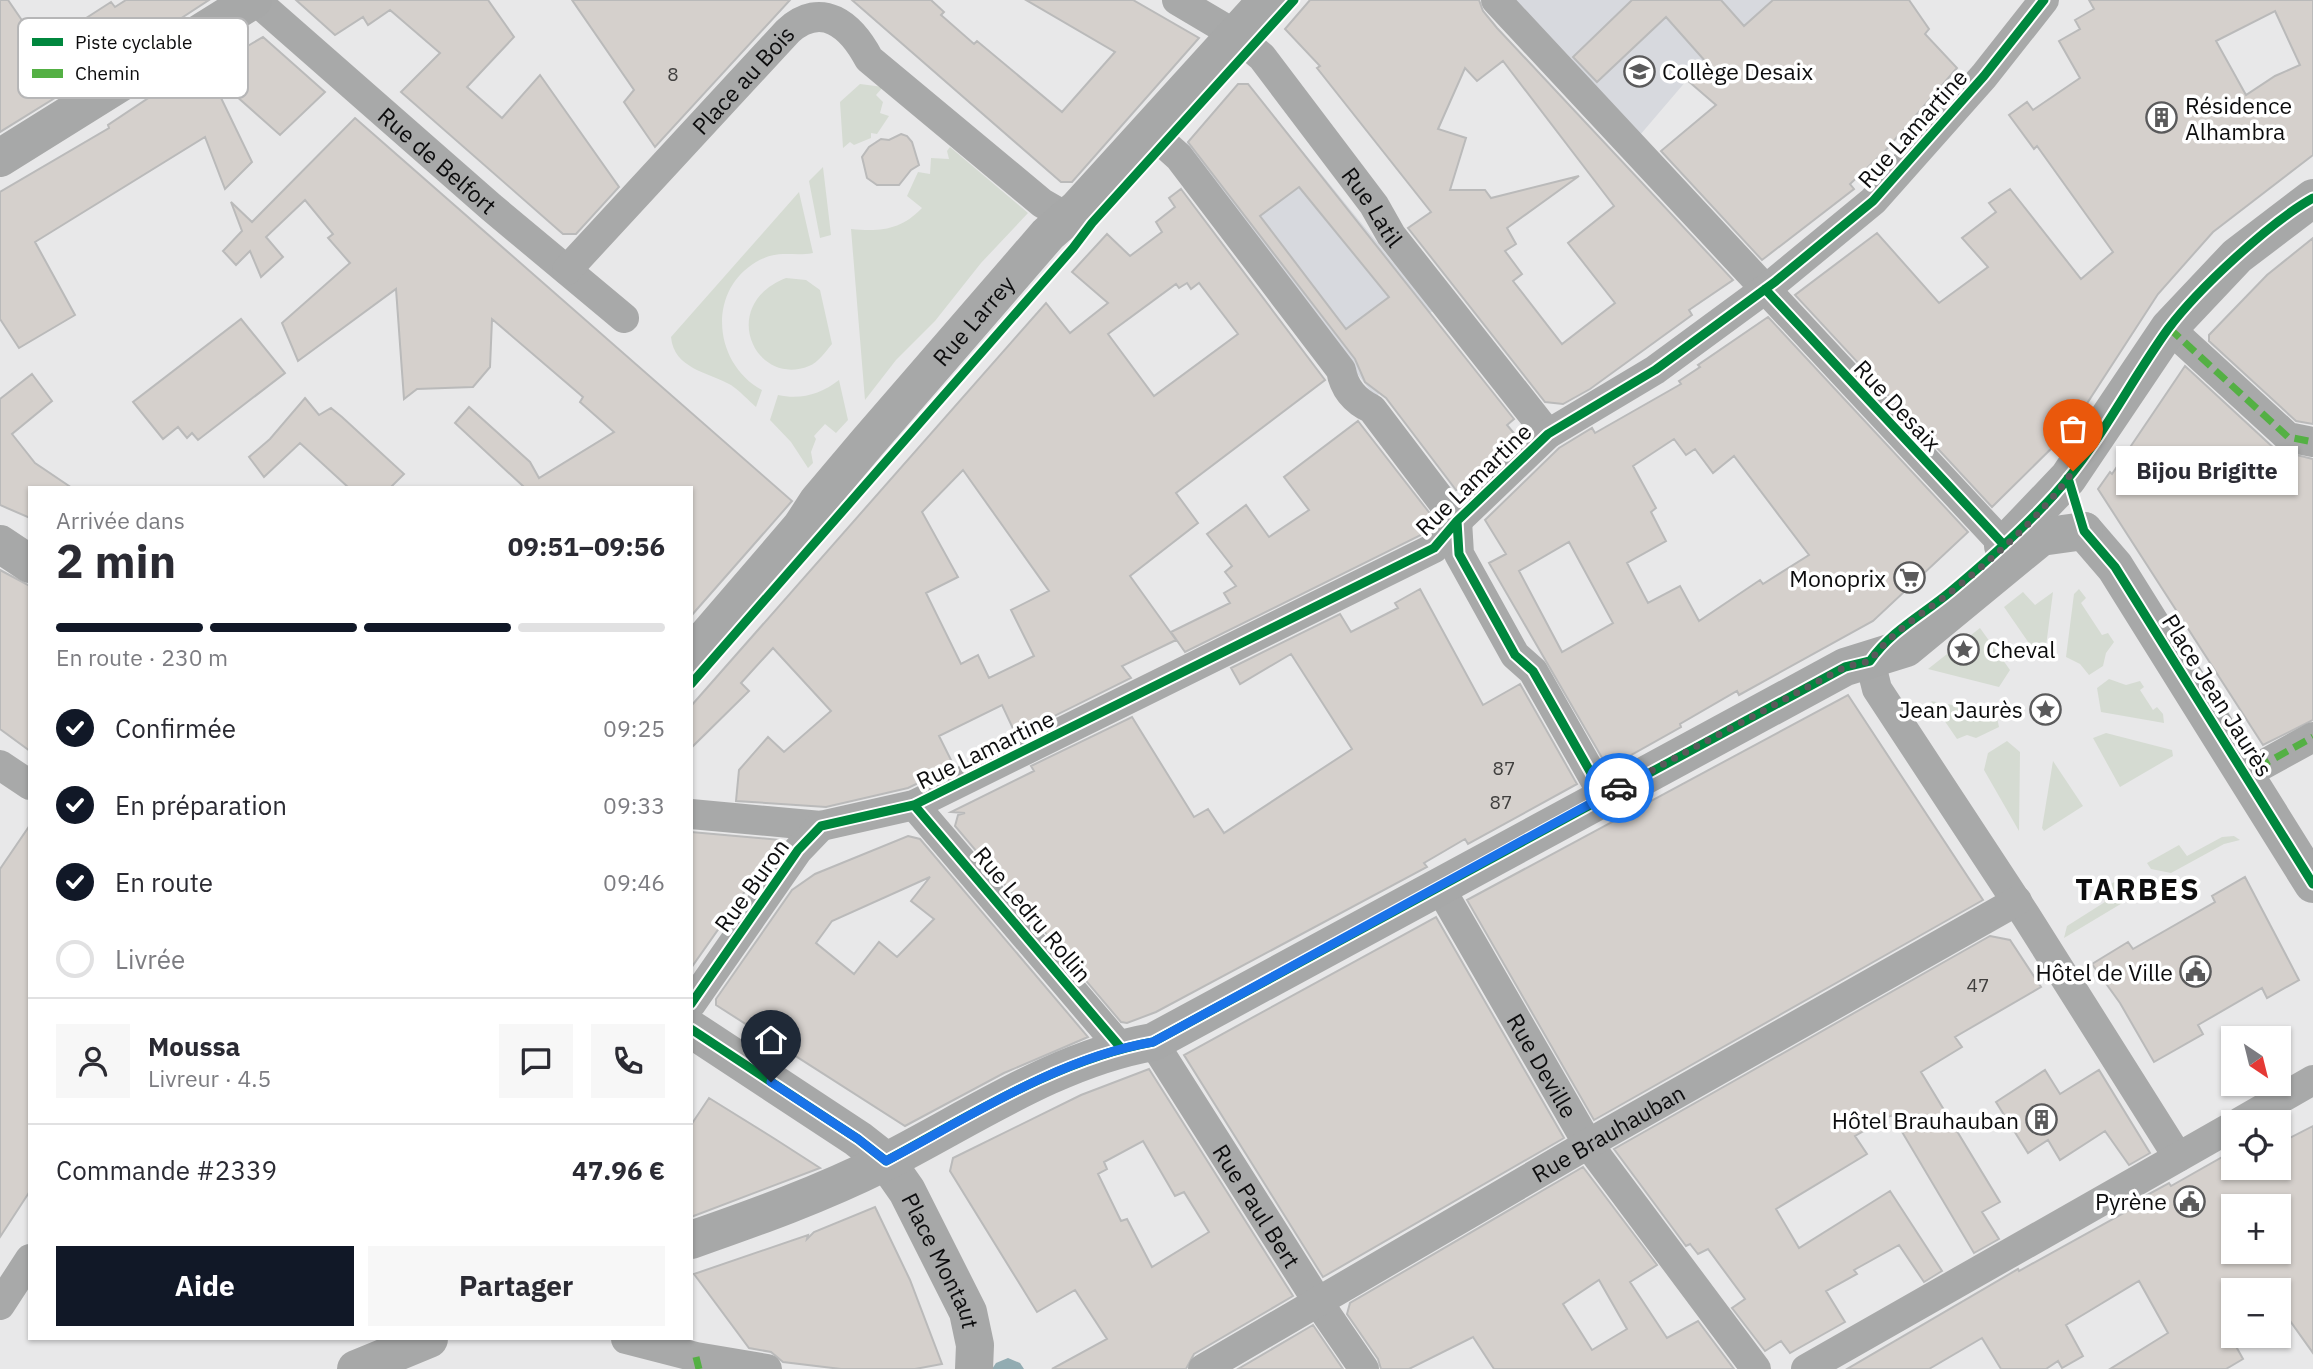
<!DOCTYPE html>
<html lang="fr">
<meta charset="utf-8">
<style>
body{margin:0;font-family:"IBM Plex Sans",sans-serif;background:#f7f7f7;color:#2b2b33;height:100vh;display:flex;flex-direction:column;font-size:26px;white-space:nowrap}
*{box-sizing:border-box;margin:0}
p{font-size:23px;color:#7c7c81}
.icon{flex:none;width:38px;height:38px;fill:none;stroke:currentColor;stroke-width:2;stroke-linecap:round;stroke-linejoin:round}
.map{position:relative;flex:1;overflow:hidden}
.drawer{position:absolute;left:28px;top:486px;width:665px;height:854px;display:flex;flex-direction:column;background:#fff;border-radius:0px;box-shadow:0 2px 5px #0004}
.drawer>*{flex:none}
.needle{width:46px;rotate:145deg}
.buttons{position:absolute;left:2221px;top:1026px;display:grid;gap:14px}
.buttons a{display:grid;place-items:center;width:70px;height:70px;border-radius:0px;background:#fff;box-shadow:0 2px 5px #0004;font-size:35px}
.pin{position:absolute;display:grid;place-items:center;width:60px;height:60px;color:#fff;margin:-72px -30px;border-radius:50% 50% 50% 0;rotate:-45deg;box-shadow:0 0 7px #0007}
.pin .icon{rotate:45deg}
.courier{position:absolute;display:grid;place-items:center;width:70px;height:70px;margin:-35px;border:5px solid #1a73e8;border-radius:50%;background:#fff;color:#222;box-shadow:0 2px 9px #0007}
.bubble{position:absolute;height:49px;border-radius:0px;background:#fff;box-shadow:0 2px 5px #0004;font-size:23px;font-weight:700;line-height:49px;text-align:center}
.headline em{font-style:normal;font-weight:700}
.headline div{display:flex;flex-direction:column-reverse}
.headline{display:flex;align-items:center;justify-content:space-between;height:119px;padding:0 28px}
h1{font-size:46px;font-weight:700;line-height:52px}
.bar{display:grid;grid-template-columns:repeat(4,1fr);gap:10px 7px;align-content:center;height:84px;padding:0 28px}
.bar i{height:9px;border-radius:5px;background:#e1e1e2}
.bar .current{background:#111827}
.bar p{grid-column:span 4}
.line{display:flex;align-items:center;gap:18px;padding:0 28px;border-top:2px solid #e1e1e2}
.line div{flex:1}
.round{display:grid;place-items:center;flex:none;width:74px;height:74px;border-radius:0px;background:#f7f7f7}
ol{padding:0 28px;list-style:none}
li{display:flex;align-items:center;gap:21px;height:77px}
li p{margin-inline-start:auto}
li .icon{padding:7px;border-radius:50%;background:#111827;color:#fff;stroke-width:4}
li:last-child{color:#7c7c81}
li i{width:38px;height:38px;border:4px solid #e1e1e2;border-radius:50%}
.primary-button{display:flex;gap:14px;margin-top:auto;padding:14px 28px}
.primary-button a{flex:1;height:80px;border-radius:0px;background:#111827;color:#fff;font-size:28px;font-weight:700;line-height:80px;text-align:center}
.primary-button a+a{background:#f7f7f7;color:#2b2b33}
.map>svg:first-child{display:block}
.built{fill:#d7d9de}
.green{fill:#d5dbd2}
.water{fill:#92acb2}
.building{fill:#d5d0cc;stroke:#bababa;stroke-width:2;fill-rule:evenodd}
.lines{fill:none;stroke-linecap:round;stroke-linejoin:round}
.street{stroke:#a8a9a9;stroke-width:30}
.secondary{stroke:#a7a8a8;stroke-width:38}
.quiet{stroke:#54b044;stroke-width:7;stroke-dasharray:14 7;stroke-linecap:butt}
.cycleway-casing{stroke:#fff;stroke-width:13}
.cycleway{stroke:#00873e;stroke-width:9}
.done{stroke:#5a5a5b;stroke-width:7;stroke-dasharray:0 12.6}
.route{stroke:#1a73e8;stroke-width:9}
.labels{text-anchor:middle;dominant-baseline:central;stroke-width:7;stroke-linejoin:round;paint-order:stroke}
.number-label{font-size:19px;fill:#403f3e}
.poi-label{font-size:23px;fill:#0d0d0e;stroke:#fff;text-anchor:end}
.street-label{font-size:23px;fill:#0d0d0e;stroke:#fff}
.district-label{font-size:30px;font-weight:bold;letter-spacing:2px;fill:#0d0d0e;stroke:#fff}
.key{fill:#fff;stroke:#b6b6b7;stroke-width:2}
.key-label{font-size:19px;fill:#0d0d0e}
</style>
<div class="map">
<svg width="2313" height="1369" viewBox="0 0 2313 1369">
<rect width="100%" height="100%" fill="#e8e8e9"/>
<path class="built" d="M1515 0H1773L1687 80 1640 135Z
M1238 84H1248L1433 311 1412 326 1391 385 1375 397 1184 146Z"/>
<path class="green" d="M860 84 883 87 876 95 883 102 880 113 889 116 877 134 871 133V138L854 145 850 142 843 148 840 102Z
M950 147 1028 213 981 263 935 321 896 360 865 400 851 229C880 232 901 230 922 208L907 196 918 172 930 174 931 158 949 159 947 151Z
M823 167 831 235 820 238 809 181Z
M799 192 813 253C793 257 778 249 756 262 706 292 714 364 762 390L756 407C748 400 740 391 731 385 708 372 674 369 671 337Z
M786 278 806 280 820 290 832 344C826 351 818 363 809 366 755 388 717 305 786 278Z
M839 380 848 420 836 433 825 424 814 436 816 439 811 452 813 463 808 468 791 442 770 420 778 395C801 400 821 394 839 380Z
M2079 589 2086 598 2081 603 2102 635 2108 633 2114 642 2106 653 2103 666 2089 675 2080 664 2066 657 2074 594Z
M2023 592 2035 605 2053 592 2045 654 2035 652 2004 607Z
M1980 628 2010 670 1999 687 1928 669Z
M2109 679 2126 685 2140 681 2144 687 2140 690 2153 710 2157 707 2163 714 2164 723 2101 712 2097 688Z
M1931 701 1996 713 1999 727 1976 738 1967 735 1957 739Z
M2106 733 2172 750 2173 756 2120 787 2093 738Z
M2007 741 2020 752 2019 831 1984 770 1988 753Z
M2053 761 2083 806 2044 831 2042 828Z
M2234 836 2240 840 2224 844 2171 873 2151 869 2147 863 2179 845 2187 856 2222 837Z
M2124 877V902L2064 938 2067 926 2105 902 2099 890Z"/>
<path class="water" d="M1008 1358 1020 1363 1024 1369H992L996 1363Z"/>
<path class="building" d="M0 0H8L56 70 66 64 79 83 0 132Z
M126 0H209L154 36 145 23 100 52 80 22 111 2 115 7Z
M296 0H488L514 37 467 87 502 118 540 75 619 187 576 234H563L401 92 440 53 390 10 368 25 363 17 335 35Z
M572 0H790L655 147 624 102 634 90Z
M852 0H931L944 12 941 15 974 44 977 41 1062 112 1115 52 1026 0H1133L1199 38 1072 182H1061Z
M1310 0H1479L1483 11 1497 28 1733 280 1689 310 1692 315 1590 389 1563 404 1545 402 1408 228 1431 212 1317 68 1320 66 1285 29ZM1503 61 1614 206 1568 243 1615 303 1562 344 1513 281 1522 274 1505 251 1516 244 1507 228 1579 176 1491 198 1485 190H1450L1466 138 1438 129 1465 68 1477 81Z
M1632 0H1721L1744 26 1773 0H1909L1929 29 1925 34 1957 68 1885 151 1850 184 1854 189 1762 260 1661 151 1716 105 1687 80 1706 62 1666 17 1597 82 1573 57Z
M2089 0H2313V155L2213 232 2158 294 2069 431 1992 507 1795 295 1877 233 1939 303 1988 267 1962 238 1996 212 1989 203 2010 189 2081 279 2113 252 2037 146 2034 149 2009 115 2027 102 2033 110 2080 78 2059 41 2080 29 2075 20 2094 9ZM2275 11 2300 65 2275 76 2246 95 2216 41Z
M263 37 325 92 280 135 208 71 252 162 225 189 205 137 35 242 75 315 19 348 0 319V192L109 128 108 125 228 45 234 54Z
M1238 84H1248L1514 419 1507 425 1518 438 1464 490H1456L1386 398 1365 382 1355 359 1188 142ZM1299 187 1389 297 1346 329 1260 216Z
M355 118 792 501 691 616V488H522L524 487 455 423 469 407 530 462 539 478 614 432 580 402 583 397 492 319 490 367 473 387 417 389 404 399 396 289 298 361 282 323 350 263 328 238 333 234 305 200 266 237 283 257 261 277 250 251 236 265 223 251 242 231 231 202 252 222Z
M901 134 907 136 912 142 919 165 911 170 899 185H877L867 178 862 157 869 147 881 139 889 140Z
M1181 189 1325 380 1176 493 1198 523 1130 576 1176 640 1122 666 1131 678 1016 735 1002 705 939 736 954 766 908 788 826 807 736 801 739 770 768 737 784 752 831 711 773 648 741 683 749 691 691 748V706L1046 303 1070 333 1108 303 1072 272 1107 234 1130 256 1162 232 1156 222 1175 207 1169 198ZM1187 283 1191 289 1199 283 1238 334 1154 396 1108 334 1176 284 1179 288ZM963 470 1049 591 1011 610 1034 656 989 678 978 655 961 664 926 593 958 577 922 512Z
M2313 238V424L2296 421 2209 341V335L2267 275Z
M1768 317 1968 532 1873 621 1739 695 1737 691 1680 724 1681 727 1608 768 1489 563 1506 554 1485 520 1559 448 1592 428 1595 433 1681 384 1679 381 1700 367 1698 365ZM1674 439 1686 455 1695 449 1713 473 1734 456 1809 555 1763 584 1760 580 1699 621 1680 586 1648 603 1627 563 1666 541 1651 512 1656 508 1633 466ZM1569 542 1613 623 1562 652 1519 571Z
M241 319 285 373 198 440 192 433 187 438 178 427 163 439 133 402Z
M2185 366 2276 450 2313 459V720L2263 745 2098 489 2110 472 2112 474Z
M32 374 52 401 12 434 35 463 72 488H30V518L0 505V399Z
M305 398 319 415 331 408 342 417 404 474 390 488H349L300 443 264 477 249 457 270 439Z
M1358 421 1435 520 1423 534 1185 652 1171 632 1230 603 1224 593 1236 586 1225 572 1232 566 1207 534 1246 505 1269 537 1309 510 1284 477Z
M0 570 30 586V751L0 729Z
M1420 589 1483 705 1520 684 1577 784 1468 844 1465 839 1424 863 1427 867 1156 1012 1127 1023 1121 1022 955 826 958 815 965 813 951 812 1034 771 1031 766 1132 717 1194 817 1208 809 1224 833 1352 749 1291 654 1240 684 1231 668 1340 614 1351 632 1398 608 1395 603Z
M1848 695 1983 900 1594 1120 1467 900Z
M30 825V1191L0 1237V869Z
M691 832 781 840 691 968Z
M908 836 920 839 1088 1037 1004 1073 905 1126 716 1005V999L792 890 815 874ZM930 877 911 901 934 919 897 957 879 942 854 974 816 943 832 921Z
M2245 877 2299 980 2267 998 2262 988 2198 1025 2203 1034 2154 1062 2120 1003 2092 964 2128 942 2133 949 2215 902 2212 896Z
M1436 917 1564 1138 1323 1277 1184 1055Z
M1990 936 2010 940 2041 987 1955 1037 1962 1047 1921 1072 2000 1202 1982 1212 1999 1239 1974 1253 1892 1115 1855 1136 1867 1154 1776 1209 1799 1248 1890 1191 1942 1271 1924 1282 1899 1245 1854 1270 1857 1274 1826 1291 1845 1322 1790 1353 1781 1341 1765 1351 1732 1308 1745 1299 1708 1249 1698 1254 1690 1244 1686 1246 1614 1149Z
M1149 1069 1293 1296 1194 1354 1186 1369H1052L1107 1339 1075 1290 1037 1312 950 1171 953 1158 1081 1095ZM1143 1141 1175 1196 1184 1192 1209 1232 1152 1267 1127 1219 1121 1221 1098 1174 1107 1169 1104 1162Z
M2045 1070 2060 1094 2099 1070 2150 1153 2129 1165 2105 1131 2060 1160 2048 1140 2028 1153 1996 1102Z
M709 1098 775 1139 820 1168 691 1217V1125Z
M2313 1126V1353L2278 1304V1290H2233V1341L2243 1359 2226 1369H2110L2168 1333 2139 1281 2066 1325 2083 1356 2062 1368 2058 1361 2046 1369H2001L1982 1338 1929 1369H1847L2018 1269 2019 1271 2129 1210 2127 1206 2169 1183 2171 1186 2233 1151V1167H2278V1144ZM2233 1206H2278V1251H2233Z
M1583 1167 1657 1265 1630 1282 1667 1338 1698 1321 1734 1369H1494L1473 1337 1409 1369H1381L1378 1359 1347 1314 1350 1303ZM1599 1280 1627 1329 1592 1350 1563 1304Z
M875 1207 910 1280 942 1364 915 1369H841L783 1362 771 1352 749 1348 694 1274 808 1235 807 1239 814 1232Z
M1313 1325 1343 1369H1238Z"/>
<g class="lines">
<g class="street">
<path id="s1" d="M255 0 491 207 624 318"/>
<path id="s2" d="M1177 0 1236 35 1262 57 1374 205 1391 235 1548 434"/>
<path d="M1496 0 2004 545"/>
<path d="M1149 130 1179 157 1341 370C1344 388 1355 401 1372 409L1457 521 1459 554 1515 655 1533 671 1604 796"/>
<path id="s3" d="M567 270 788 31C822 0 851 25 869 59L1042 203 1068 218"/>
<path d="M2169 328 2288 437 2313 442"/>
<path d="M1870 661 1877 689 2026 916 2178 1157"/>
<path d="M0 765 30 785"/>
<path d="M2257 768 2313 737"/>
<path d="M914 805 1121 1048"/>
<path d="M691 814 821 826 914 805 1434 548 1457 521 1548 434 1655 370 1776 281 1873 201 1984 76 2044 0"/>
<path id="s4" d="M1440 888 1588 1144 1756 1369"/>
<path d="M691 1004 798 850 821 826"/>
<path id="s5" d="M1153 1042 1318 1302 1364 1369"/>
<path d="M2240 1122 2313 1080"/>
<path d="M0 1305 30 1259"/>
<path d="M626 1339 696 1357 767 1369"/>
<path id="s6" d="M1203 1369 1607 1133 2017 901"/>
<path d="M1806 1369 2233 1126"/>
</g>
<g class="secondary">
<path d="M0 158 253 0"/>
<path d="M2084 531 2115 567 2313 884"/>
<path d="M0 544 30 564"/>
<path d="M2003 546 2068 478 2169 328 2237 256 2313 198"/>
<path id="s7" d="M691 655 801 527 818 501 867 443 1048 234 1078 208 1267 0"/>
<path id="s8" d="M691 1029 858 1139 886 1161 907 1191 968 1312 975 1345 974 1369"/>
<path d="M691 1240C757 1217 821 1194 883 1163 970 1119 1056 1059 1153 1042L1845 667 1906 648 2041 537 2084 531"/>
<path d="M356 1369 429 1339"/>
</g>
<path class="quiet" d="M2169 328 2288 437 2313 442
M2257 768 2313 737
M696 1357 699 1369"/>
<defs>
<path id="cycleway" d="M1765 289 2004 545
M2068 478 2084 531 2115 567 2313 884
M1457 521 1459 554 1515 655 1533 671 1604 796
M691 684 1073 248 1092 223 1294 0
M914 805 1121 1048
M691 1004 798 850 821 826 914 805 1434 548 1457 521 1548 434 1655 370 1776 281 1873 201 1984 76 2044 0
M691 1029 858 1139 886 1161C970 1116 1058 1059 1153 1042L1845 667 1870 661C1892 630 1921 616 1950 592 1986 562 2022 530 2054 495 2099 445 2129 383 2168 329 2198 289 2270 222 2313 198"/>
</defs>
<use href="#cycleway" class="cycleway-casing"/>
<use href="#cycleway" class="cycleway"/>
</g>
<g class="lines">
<path class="done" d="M1619 788 1845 667 1870 661C1891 633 1919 616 1947 595 1989 562 2043 515 2073 471"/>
<path class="route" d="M771 1082 858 1139 886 1161C970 1117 1058 1058 1153 1042L1619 788"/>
</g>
<defs>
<symbol id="school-ring" viewBox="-11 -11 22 22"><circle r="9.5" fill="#fff" stroke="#5a5a5b" stroke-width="1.5"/><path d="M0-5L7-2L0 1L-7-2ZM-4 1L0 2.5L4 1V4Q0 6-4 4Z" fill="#5a5a5b"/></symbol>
<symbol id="building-ring" viewBox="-11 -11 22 22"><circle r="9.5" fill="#fff" stroke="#5a5a5b" stroke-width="1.5"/><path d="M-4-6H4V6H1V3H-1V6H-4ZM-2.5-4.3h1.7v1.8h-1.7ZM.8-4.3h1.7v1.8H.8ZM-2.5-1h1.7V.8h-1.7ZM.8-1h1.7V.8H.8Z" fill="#5a5a5b"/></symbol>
<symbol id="supermarket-ring" viewBox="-11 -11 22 22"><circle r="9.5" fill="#fff" stroke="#5a5a5b" stroke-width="1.5"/><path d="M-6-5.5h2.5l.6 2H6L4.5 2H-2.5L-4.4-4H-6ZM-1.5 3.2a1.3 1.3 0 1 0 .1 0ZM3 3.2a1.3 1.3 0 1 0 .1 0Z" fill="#5a5a5b"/></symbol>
<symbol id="sight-ring" viewBox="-11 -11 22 22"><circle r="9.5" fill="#fff" stroke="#5a5a5b" stroke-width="1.5"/><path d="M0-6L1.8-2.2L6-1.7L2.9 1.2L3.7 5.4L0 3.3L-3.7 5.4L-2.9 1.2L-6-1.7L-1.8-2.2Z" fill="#5a5a5b"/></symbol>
<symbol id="civic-ring" viewBox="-11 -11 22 22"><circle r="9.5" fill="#fff" stroke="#5a5a5b" stroke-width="1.5"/><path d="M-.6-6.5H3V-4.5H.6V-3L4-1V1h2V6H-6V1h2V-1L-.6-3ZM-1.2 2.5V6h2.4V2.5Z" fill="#5a5a5b"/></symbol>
</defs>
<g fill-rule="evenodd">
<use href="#school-ring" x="1622" y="54" width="35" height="35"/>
<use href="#building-ring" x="2144" y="100" width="35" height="35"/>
<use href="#supermarket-ring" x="1892" y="560" width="35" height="35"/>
<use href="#sight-ring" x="1946" y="632" width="35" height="35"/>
<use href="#sight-ring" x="2028" y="692" width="35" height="35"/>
<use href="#civic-ring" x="2178" y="954" width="35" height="35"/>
<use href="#building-ring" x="2024" y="1102" width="35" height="35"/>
<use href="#civic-ring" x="2172" y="1184" width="35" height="35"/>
</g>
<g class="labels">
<g class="number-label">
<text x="673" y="74">8</text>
<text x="1504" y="768">87</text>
<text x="1501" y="802">87</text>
<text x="1978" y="985">47</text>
</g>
<g class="poi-label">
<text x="1662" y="71" text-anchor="start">Collège Desaix</text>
<text x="2185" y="105" text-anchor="start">Résidence<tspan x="2185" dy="26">Alhambra</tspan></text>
<text x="1886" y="578">Monoprix</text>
<text x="1986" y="649" text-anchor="start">Cheval</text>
<text x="2023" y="709">Jean Jaurès</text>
<text x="2173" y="972">Hôtel de Ville</text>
<text x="2019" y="1120">Hôtel Brauhauban</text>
<text x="2167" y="1201">Pyrène</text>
</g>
<g class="street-label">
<text stroke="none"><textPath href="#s3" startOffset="259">Place au Bois</textPath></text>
<text transform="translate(1912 128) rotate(-48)">Rue Lamartine</text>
<text stroke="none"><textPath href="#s1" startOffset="243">Rue de Belfort</textPath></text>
<text stroke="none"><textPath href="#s2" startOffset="289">Rue Latil</textPath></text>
<text stroke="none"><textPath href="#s7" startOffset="438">Rue Larrey</textPath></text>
<text transform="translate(1898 405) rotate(47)">Rue Desaix</text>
<text transform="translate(1473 479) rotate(-44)">Rue Lamartine</text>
<text transform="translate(2218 695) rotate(58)">Place Jean Jaurès</text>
<text transform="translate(985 749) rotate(-26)">Rue Lamartine</text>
<text transform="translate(751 885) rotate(-54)">Rue Buron</text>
<text transform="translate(1033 914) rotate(50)">Rue Ledru Rollin</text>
<text stroke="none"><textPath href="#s4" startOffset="205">Rue Deville</textPath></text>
<text stroke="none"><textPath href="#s6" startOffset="469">Rue Brauhauban</textPath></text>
<text stroke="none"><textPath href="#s5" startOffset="194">Rue Paul Bert</textPath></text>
<text stroke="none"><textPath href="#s8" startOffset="350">Place Montaut</textPath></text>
</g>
<g class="district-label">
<text x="2138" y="888">TARBES</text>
</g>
</g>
<rect x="18" y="18" width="230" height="80" rx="10" class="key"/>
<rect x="32" y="38" width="31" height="8" fill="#00873e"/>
<rect x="32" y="69" width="31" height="9" fill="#54b044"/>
<g class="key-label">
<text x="75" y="49">Piste cyclable</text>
<text x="75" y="80">Chemin</text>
</g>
</svg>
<div class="buttons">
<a><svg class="needle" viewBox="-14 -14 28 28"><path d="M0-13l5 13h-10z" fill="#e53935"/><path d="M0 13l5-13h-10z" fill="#7c7c81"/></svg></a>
<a><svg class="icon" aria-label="locate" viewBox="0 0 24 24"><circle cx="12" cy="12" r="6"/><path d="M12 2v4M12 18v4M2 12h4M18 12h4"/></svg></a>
<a>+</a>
<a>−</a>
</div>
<div class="pin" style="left:2073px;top:471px;background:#ea580c"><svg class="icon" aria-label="bag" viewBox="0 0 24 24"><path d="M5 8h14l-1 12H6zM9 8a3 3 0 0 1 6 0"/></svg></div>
<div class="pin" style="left:771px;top:1082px;background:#1f2937"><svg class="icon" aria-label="home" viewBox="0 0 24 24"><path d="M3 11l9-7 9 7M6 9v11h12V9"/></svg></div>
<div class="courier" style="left:1619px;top:788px"><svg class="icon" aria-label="car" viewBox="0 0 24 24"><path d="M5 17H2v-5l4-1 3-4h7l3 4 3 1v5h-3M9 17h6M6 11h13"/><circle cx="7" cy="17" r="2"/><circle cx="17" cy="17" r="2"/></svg></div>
<div class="bubble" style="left:2116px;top:446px;width:182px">Bijou Brigitte</div>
<section class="drawer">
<div class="headline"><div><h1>2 min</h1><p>Arrivée dans</p></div><em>09:51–09:56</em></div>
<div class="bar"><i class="current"></i><i class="current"></i><i class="current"></i><i></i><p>En route · 230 m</p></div>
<ol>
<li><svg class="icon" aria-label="check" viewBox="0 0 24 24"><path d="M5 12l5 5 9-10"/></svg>Confirmée<p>09:25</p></li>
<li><svg class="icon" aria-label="check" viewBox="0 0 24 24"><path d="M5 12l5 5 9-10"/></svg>En préparation<p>09:33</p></li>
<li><svg class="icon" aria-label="check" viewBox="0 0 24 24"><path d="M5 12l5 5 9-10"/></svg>En route<p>09:46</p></li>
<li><i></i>Livrée</li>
</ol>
<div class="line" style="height:126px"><a class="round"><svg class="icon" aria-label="person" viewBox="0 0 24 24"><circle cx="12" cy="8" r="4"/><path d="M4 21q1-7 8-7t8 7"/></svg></a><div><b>Moussa</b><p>Livreur · 4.5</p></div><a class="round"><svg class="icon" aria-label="chat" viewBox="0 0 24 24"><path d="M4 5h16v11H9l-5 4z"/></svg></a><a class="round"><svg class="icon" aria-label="phone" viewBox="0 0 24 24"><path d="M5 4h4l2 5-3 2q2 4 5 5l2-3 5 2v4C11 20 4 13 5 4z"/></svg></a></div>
<div class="line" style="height:91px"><div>Commande #2339</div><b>47.96 €</b></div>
<div class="primary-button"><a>Aide</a><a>Partager</a></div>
</section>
</div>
